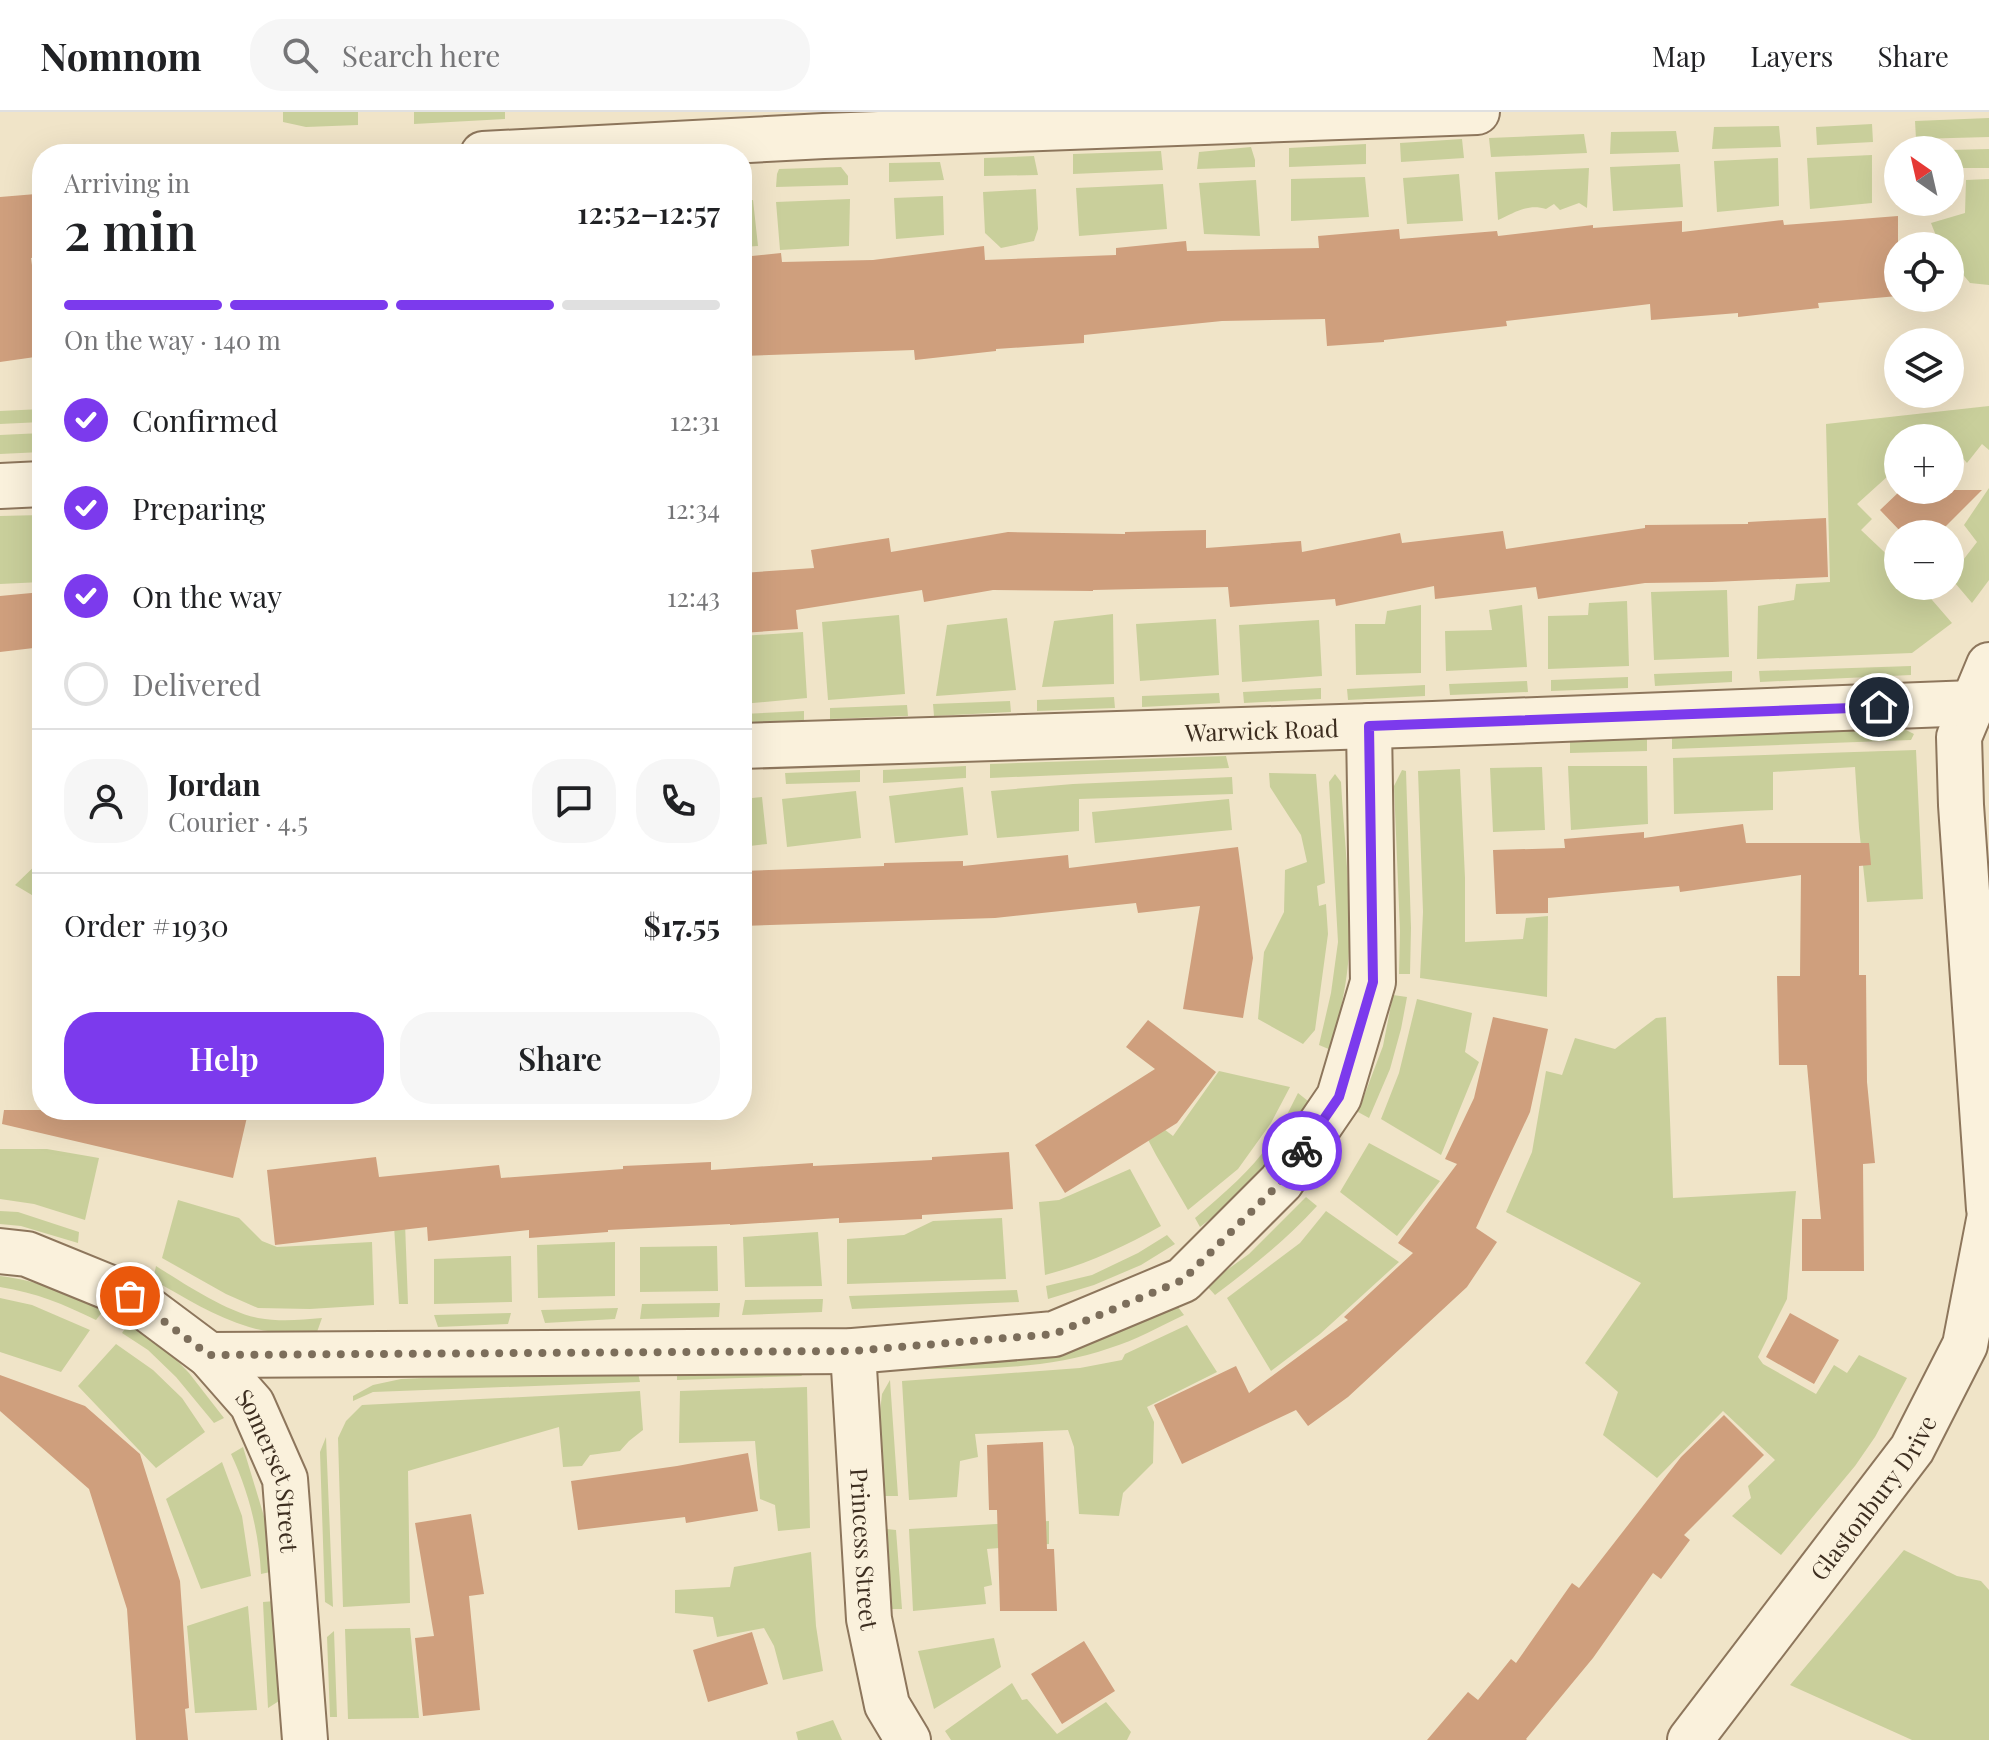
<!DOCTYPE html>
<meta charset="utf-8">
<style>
body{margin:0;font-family:"Playfair Display",serif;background:#f6f6f6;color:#202124;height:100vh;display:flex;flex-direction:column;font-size:30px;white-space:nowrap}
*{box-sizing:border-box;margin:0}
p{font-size:26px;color:#757577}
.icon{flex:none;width:44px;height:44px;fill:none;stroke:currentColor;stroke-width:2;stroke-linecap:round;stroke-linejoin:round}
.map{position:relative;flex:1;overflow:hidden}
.details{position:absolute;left:32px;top:32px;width:720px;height:976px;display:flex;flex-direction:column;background:#fff;border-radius:32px;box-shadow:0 8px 32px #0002}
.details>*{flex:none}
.needle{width:52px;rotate:326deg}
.tools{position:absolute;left:1884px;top:24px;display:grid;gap:16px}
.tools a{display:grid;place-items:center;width:80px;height:80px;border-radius:50%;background:#fff;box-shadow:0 8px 32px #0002;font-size:40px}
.pin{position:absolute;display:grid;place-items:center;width:68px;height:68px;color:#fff;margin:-34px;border:4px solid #fff;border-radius:50%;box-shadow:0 2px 8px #0007}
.courier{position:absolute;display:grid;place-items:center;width:80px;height:80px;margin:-40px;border:6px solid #7c3aed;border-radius:50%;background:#fff;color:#222;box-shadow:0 2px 10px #0007}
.summary em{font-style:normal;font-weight:600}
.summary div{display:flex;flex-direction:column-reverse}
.summary{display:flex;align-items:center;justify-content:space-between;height:136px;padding:0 32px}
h1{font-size:52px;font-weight:600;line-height:60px}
.bar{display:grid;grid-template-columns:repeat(4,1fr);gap:12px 8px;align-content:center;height:96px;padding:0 32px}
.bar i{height:10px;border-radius:6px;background:#e0e0e0}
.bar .on{background:#7c3aed}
.bar p{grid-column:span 4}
.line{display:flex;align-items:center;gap:20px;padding:0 32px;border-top:2px solid #e0e0e0}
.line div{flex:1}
.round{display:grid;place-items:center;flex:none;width:84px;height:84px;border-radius:32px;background:#f6f6f6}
ol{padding:0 32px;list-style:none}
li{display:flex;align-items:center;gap:24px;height:88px}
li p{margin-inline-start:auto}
li .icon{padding:8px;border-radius:50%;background:#7c3aed;color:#fff;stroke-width:4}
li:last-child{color:#757577}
li i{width:44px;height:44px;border:4px solid #e0e0e0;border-radius:50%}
.cta{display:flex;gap:16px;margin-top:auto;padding:16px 32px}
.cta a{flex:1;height:92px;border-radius:32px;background:#7c3aed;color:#fff;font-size:32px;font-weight:600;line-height:92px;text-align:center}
.cta a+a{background:#f6f6f6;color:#202124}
header{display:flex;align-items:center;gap:48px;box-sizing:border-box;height:112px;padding:0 40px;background:#fff;border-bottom:2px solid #e0e0e0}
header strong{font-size:38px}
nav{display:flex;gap:44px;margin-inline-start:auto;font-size:28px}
.search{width:560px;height:72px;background:#f6f6f6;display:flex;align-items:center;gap:20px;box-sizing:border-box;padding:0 28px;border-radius:32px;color:#757577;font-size:30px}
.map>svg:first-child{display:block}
.green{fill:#c9cf9b}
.building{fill:#cf9f7d}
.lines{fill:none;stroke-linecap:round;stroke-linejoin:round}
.minor-casing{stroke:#8d765c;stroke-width:48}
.minor{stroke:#faf1dc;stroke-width:44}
.done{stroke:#7c6e5b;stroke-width:8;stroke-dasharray:0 14.4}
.route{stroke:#7c3aed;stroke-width:10}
.labels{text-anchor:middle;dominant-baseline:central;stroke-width:8;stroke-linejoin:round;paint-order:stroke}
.street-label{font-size:24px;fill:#3d2e20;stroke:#f7eed8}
</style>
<header>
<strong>Nomnom</strong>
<div class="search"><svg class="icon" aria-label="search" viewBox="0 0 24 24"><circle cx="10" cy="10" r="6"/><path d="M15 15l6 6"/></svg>Search here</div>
<nav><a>Map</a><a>Layers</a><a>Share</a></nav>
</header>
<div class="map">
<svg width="1989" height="1628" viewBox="0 0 1989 1628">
<rect width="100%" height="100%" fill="#f0e4c8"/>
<path class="green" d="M283 0H358V13L306 15 283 10Z
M414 0H505V7L414 12Z
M1989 6V25L1916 27 1915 9Z
M1872 12 1873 30 1817 33 1816 15Z
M1779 14 1781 35 1712 37 1714 15Z
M1676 19 1679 40 1610 42 1611 20Z
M1584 22 1587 41 1491 45 1489 26Z
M1462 27 1464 46 1401 50 1400 31Z
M1366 32V52L1289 55V36Z
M1251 35 1255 48V55L1197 57 1199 40Z
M1989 37V56H1950V38Z
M1161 39 1163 58 1073 62V42Z
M1872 43V91L1810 97 1807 46Z
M1034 44 1038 63 984 64V46Z
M1778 46 1779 94 1717 100 1714 49Z
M940 50 944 68 889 70V51Z
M1680 52 1683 95 1613 99 1610 55Z
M841 55 848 64V73L776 75 777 62 779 57Z
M1589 56 1587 96 1579 91 1560 98 1554 92 1546 97C1528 91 1514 101 1498 108L1495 60Z
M1459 62 1463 109 1407 112 1403 66Z
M1365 65 1369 105 1291 109V67Z
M1989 67V173L1970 171 1950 147V134H1940L1931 111 1965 101 1966 68Z
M1256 68 1260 124 1204 122 1199 71Z
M1163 72 1167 117 1079 124 1076 76Z
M1036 77 1038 117 1034 129 1001 136 985 121 983 80Z
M943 84 944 123 896 127 894 86Z
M850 87 849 134 780 138 776 90Z
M753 88 758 134 742 135V89Z
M1989 294V338L1982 332 1967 351 1950 332V326H1898V355L1857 392 1872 407 1861 418 1898 453V474H1920L1952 511 1912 541 1757 547 1758 494 1794 488 1796 472 1830 470 1826 312Z
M42 297V310L0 312V299Z
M42 321V340L0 342V323Z
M1989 376V468L1972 491 1950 465 1977 430 1964 413Z
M42 403V470L0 472V404Z
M1727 478 1729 545 1654 548 1651 480Z
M1627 489 1629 554 1548 557V504L1588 503 1589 491Z
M1421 493V561L1356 563 1355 512H1385L1387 499Z
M1522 493 1527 555 1446 559 1445 519 1492 518 1489 498Z
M1113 502 1114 572 1042 575 1054 509Z
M899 503 905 582 828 588 822 510Z
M1007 506 1016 578 936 584 947 513Z
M1216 507 1219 563 1140 569 1136 512Z
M1319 508 1322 564 1242 570 1239 513Z
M803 520 807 586 742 592V524Z
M1911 554V563L1760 570 1759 559Z
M1732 559V570L1655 574 1654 562Z
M1628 565V576L1551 579V568Z
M1527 569 1528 580 1450 583 1449 572Z
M1425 573V584L1348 588 1347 577Z
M1321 576V587L1244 591 1243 580Z
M1219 581 1220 591 1142 595V584Z
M1114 585 1115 596 1037 599V588Z
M1010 589 1011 600 934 604 933 592Z
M907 593 908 604 830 607V596Z
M804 599V610L742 613V602Z
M1881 616 1904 617 1914 622 1911 628 1672 637V625Z
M1647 627V639L1570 641V629Z
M1916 638 1923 787 1867 790 1859 716 1855 655 1773 660V698L1674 702 1673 646Z
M1226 644 1229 656 990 666V652Z
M966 654V666L883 671V658Z
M1568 654H1647L1648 712 1571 718Z
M1542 655 1545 718 1493 720 1490 656Z
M1460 657 1465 766V830L1523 827 1526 806 1548 804 1547 885 1420 866 1423 800 1418 659Z
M860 658V670L786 672 785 661Z
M1402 658 1406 659 1411 816 1410 862H1399L1400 819 1394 674Z
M1269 661 1316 662 1325 771 1317 774 1319 794 1326 792 1328 822 1315 918 1303 932 1258 907 1264 840 1284 800 1285 758 1307 750 1301 723 1270 675Z
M1335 662 1341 670C1344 725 1351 781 1349 836 1348 871 1339 905 1331 938L1319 933 1331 881 1338 830 1329 670Z
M1232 665 1233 682 1079 687V719L997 726 991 679 1073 672Z
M963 675 968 723 895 731 889 684Z
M856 679 861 726 787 735 782 687Z
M762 685 767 732 742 735V687Z
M1229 687 1232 718 1095 731 1092 700Z
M42 747V789L15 773Z
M1393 883 1407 885 1401 917 1390 957 1369 1006 1358 1000 1383 934Z
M1417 887 1472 901 1465 940 1479 950 1441 1043 1381 1007 1399 961Z
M1666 905 1673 1086 1796 1079 1787 1187 1758 1245 1763 1252 1816 1282 1834 1253 1847 1261 1859 1243 1907 1266 1875 1325 1855 1354 1781 1443 1732 1404 1751 1386 1748 1374 1775 1348 1723 1299 1657 1366 1603 1323 1618 1280 1585 1251 1641 1171 1506 1100 1532 1040 1546 959 1562 963 1575 926 1615 937 1656 906Z
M1219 959 1290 975 1271 1011 1238 1057 1188 1098 1156 1043 1133 999 1138 997 1173 1024Z
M1298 981 1308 989 1266 1054 1236 1087 1200 1115 1195 1106C1225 1080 1256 1055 1277 1020 1285 1008 1291 994 1298 981Z
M1369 1031 1440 1069 1397 1124 1340 1080Z
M0 1037H47L99 1046 85 1108 34 1092 0 1087Z
M1130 1057 1161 1114C1124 1135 1087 1152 1045 1163L1039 1090 1059 1088Z
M1306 1085 1317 1094C1285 1129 1252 1155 1215 1183L1206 1173 1249 1142Z
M178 1088 239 1106 262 1129 277 1135 372 1130 374 1193 310 1197 258 1196 226 1182 162 1146Z
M0 1099 18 1100 79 1120 78 1131 21 1114 0 1112Z
M1326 1099 1399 1150 1320 1222 1271 1259 1227 1186 1300 1131Z
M1002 1106 1006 1167 847 1172V1127L904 1123 933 1109Z
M405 1111 408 1192H399L394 1114Z
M818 1120 822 1174 745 1175 743 1125Z
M1167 1123 1175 1132 1141 1153 1094 1173 1048 1187 1046 1174 1092 1163 1138 1141Z
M615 1130V1184L538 1186 537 1133Z
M717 1134 718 1179 640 1180V1135Z
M511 1144 512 1190 434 1192V1147Z
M156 1154C183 1171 227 1200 258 1206 280 1210 301 1208 322 1206L317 1220C295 1220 271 1222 249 1215 215 1205 184 1185 153 1168Z
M0 1164C40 1169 68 1181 103 1199L96 1208C63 1192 37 1181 0 1175Z
M1017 1178 1019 1190 852 1197 849 1184Z
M0 1186 32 1193 90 1218 61 1260 0 1240Z
M823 1187 822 1200 742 1203 745 1188Z
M720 1191 719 1205 640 1207 642 1192Z
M1175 1191 1184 1203C1159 1215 1136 1228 1110 1236 1044 1259 970 1257 901 1257Z
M618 1196 615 1207 545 1211 541 1198Z
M511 1201 508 1212 438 1215 434 1203Z
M129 1211 166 1237 189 1261 224 1306 214 1311 176 1265 148 1238 122 1221Z
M1187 1213 1217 1260 1147 1295 1154 1310 1153 1351 1123 1381 1119 1404 1079 1402 1074 1335 1068 1318 975 1322 978 1345 960 1349 957 1385 909 1388 902 1269 1080 1256 1122 1248 1125 1242Z
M116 1232 153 1258 182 1286 205 1320 156 1356 78 1274Z
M677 1254 808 1259 801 1264 677 1268Z
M637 1256 640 1270 373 1280 353 1289V1284L373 1273 401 1267Z
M890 1268 898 1384H884L880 1300 882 1282Z
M807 1275 810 1416 778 1419 775 1393 760 1387 755 1329 679 1331 680 1279Z
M640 1279 643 1318 629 1329 620 1339 590 1343 582 1354 563 1355 559 1315 408 1359 410 1491 343 1495 338 1326 346 1309 362 1293Z
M326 1325 333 1495 325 1490 320 1340Z
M243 1335 266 1411 275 1459 261 1462C259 1421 249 1380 231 1342Z
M222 1350 242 1404 251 1464 201 1477 166 1387Z
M1049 1409V1432L987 1437 992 1473 984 1475 986 1492 913 1499 909 1417Z
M887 1417 896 1418 902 1497H892Z
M1904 1438 1957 1464 1981 1469 1989 1478V1628H1912L1790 1573Z
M811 1440 816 1514 823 1559 783 1568 774 1534 764 1516 717 1525 713 1505 675 1501V1478L730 1475 734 1455Z
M275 1489 279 1589 268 1596 263 1490Z
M248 1494 257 1598 195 1601 187 1514Z
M410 1516 419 1606 348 1607 345 1517Z
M334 1519 337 1605H330L327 1525Z
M994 1526 1001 1555 934 1597 918 1539Z
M1012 1571 1022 1588 1027 1587 1057 1622 1106 1590 1131 1620 1127 1628H951L945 1619Z
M833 1608 842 1628H798L796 1620Z"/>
<path class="building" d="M36 82 41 145 31 146 42 225V244L0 250V85Z
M1898 104V184L1818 191 1819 196 1738 205V201L1651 208 1650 192 1506 209 1507 214 1384 228V230L1327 234 1325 207 1222 209 1084 223V231L996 237V239L915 248 914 238 742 244V145L781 141 782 150 873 148 984 134 985 148 1116 143V136L1186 129 1187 139 1319 136 1318 124 1399 117 1400 127 1497 119 1498 124 1593 113V116L1682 109V120L1783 108 1784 113Z
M1901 378H1982L1938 422H1903L1880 398Z
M1826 406 1828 465 1712 470 1645 471 1538 487 1536 475 1435 487 1434 474 1336 494 1335 487 1230 495 1228 475 1093 478V479L993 478 924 490 922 478 796 498 798 517 742 521V461L814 456 811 438 889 426 891 440 1008 420 1125 422V420L1206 418V436L1301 429 1302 440 1400 421 1402 431 1503 419 1506 437 1645 416V413L1748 412V410Z
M42 480V535L0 540V484Z
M1743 712 1746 731H1869L1871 753 1859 754V863H1866L1867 970 1875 1051 1863 1052 1864 1159H1802V1107H1821L1807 953H1779L1777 864H1800L1801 763 1680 780 1679 774 1548 786V801L1496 802 1493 738 1565 736 1564 727 1644 720V726Z
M1238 735 1253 846 1243 906 1183 897 1200 794 1138 801 1136 791 995 806 742 814V759L884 754V751L963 749V754L1068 743 1069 756Z
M1493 905 1548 917 1530 1000 1476 1116 1497 1130 1467 1175 1348 1285 1308 1314 1296 1298 1182 1352 1154 1293 1236 1254 1249 1281 1348 1208 1344 1205 1413 1141 1398 1131 1457 1052 1445 1047 1474 986Z
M1148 908 1216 960 1177 1011 1065 1081 1035 1033 1155 957 1126 935Z
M4 998H219L247 1005 233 1066 2 1012Z
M1009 1040 1013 1097 922 1103V1107L839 1111V1106L730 1113V1112L608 1118V1120L529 1126V1118L428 1129 427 1115 275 1133 267 1058 376 1045 379 1065 499 1053 501 1066 623 1057V1054L711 1050V1058L813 1051V1054L932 1048V1045Z
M1790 1201 1839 1228 1814 1272 1766 1245Z
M0 1263 85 1294 140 1342 180 1469 189 1596 185 1597 188 1628H136L127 1497 89 1377 0 1299Z
M1724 1303 1764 1343 1684 1423 1690 1428 1661 1467 1653 1461 1593 1546 1526 1627 1527 1628H1427L1468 1580 1478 1588 1511 1547 1516 1551 1572 1471 1579 1476 1681 1345Z
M1043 1330 1047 1437H1054L1057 1499H1000L997 1398H989L987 1333Z
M748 1341 758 1399 686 1411 685 1405 578 1418 571 1369 677 1354Z
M471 1402 484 1482 469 1484 480 1598 423 1604 415 1526 434 1524 415 1411Z
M752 1520 768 1572 708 1590 693 1538Z
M1084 1529 1115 1579 1062 1612 1031 1562Z"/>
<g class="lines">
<defs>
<g id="minor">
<path d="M483 42 824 24 1477 0"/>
<path d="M0 374 42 372"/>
<path d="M1989 553 1959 625 1961 693 1989 1097"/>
<path id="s1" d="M742 634 1433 612 1973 591"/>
<path id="s2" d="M0 1139 27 1142 130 1184 209 1243 252 1292 285 1367 305 1628"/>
<path id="s3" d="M853 1239 869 1507 887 1593 908 1628"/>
<path d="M209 1243 853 1239 1054 1222 1183 1168 1281 1070 1339 985 1373 870 1369 614"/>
<path id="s4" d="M1690 1628 1912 1337 1965 1233 1989 1108"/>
</g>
</defs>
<use href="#minor" class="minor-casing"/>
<use href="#minor" class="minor"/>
</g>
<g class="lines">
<path class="done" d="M130 1184 209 1243 853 1239 1054 1222 1183 1168 1281 1070 1302 1039"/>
<path class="route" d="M1302 1039 1339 985 1373 870 1369 614 1879 595"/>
</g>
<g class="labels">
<g class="street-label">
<text stroke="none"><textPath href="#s1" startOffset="520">Warwick Road</textPath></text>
<text stroke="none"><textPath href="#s2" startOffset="372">Somerset Street</textPath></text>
<text stroke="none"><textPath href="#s4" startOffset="304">Glastonbury Drive</textPath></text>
<text stroke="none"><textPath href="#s3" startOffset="198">Princess Street</textPath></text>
</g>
</g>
</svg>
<div class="tools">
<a><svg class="needle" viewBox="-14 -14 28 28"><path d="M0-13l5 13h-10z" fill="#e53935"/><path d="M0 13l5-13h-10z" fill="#757577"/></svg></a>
<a><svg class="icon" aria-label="locate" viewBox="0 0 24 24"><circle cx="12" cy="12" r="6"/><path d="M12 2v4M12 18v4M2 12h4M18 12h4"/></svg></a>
<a><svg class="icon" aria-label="layers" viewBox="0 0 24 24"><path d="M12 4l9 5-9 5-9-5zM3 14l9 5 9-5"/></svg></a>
<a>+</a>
<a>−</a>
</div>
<div class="pin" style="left:130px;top:1184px;background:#ea580c"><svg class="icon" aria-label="bag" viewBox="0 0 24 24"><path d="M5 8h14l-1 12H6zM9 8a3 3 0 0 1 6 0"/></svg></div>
<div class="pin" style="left:1879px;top:595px;background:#1f2937"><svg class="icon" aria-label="home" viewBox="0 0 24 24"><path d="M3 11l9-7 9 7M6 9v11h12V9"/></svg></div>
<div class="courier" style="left:1302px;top:1039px"><svg class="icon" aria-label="bike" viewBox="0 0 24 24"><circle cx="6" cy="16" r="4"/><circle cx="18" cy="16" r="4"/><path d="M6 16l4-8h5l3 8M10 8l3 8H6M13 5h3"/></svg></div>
<section class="details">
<div class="summary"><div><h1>2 min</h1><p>Arriving in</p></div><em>12:52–12:57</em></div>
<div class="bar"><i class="on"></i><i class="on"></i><i class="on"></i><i></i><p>On the way · 140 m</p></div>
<ol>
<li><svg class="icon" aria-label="check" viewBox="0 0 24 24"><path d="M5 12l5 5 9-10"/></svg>Confirmed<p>12:31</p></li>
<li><svg class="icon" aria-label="check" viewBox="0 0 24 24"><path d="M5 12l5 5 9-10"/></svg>Preparing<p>12:34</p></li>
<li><svg class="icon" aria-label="check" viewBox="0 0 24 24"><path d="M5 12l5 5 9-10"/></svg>On the way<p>12:43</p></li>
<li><i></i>Delivered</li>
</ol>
<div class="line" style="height:144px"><a class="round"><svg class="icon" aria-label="person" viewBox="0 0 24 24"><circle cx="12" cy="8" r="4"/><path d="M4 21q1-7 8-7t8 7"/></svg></a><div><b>Jordan</b><p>Courier · 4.5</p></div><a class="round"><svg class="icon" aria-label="chat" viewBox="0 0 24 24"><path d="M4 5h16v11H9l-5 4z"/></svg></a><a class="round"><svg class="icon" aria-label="phone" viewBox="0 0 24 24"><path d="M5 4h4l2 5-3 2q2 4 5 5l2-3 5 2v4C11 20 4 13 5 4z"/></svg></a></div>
<div class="line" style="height:104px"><div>Order #1930</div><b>$17.55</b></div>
<div class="cta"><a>Help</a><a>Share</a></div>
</section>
</div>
